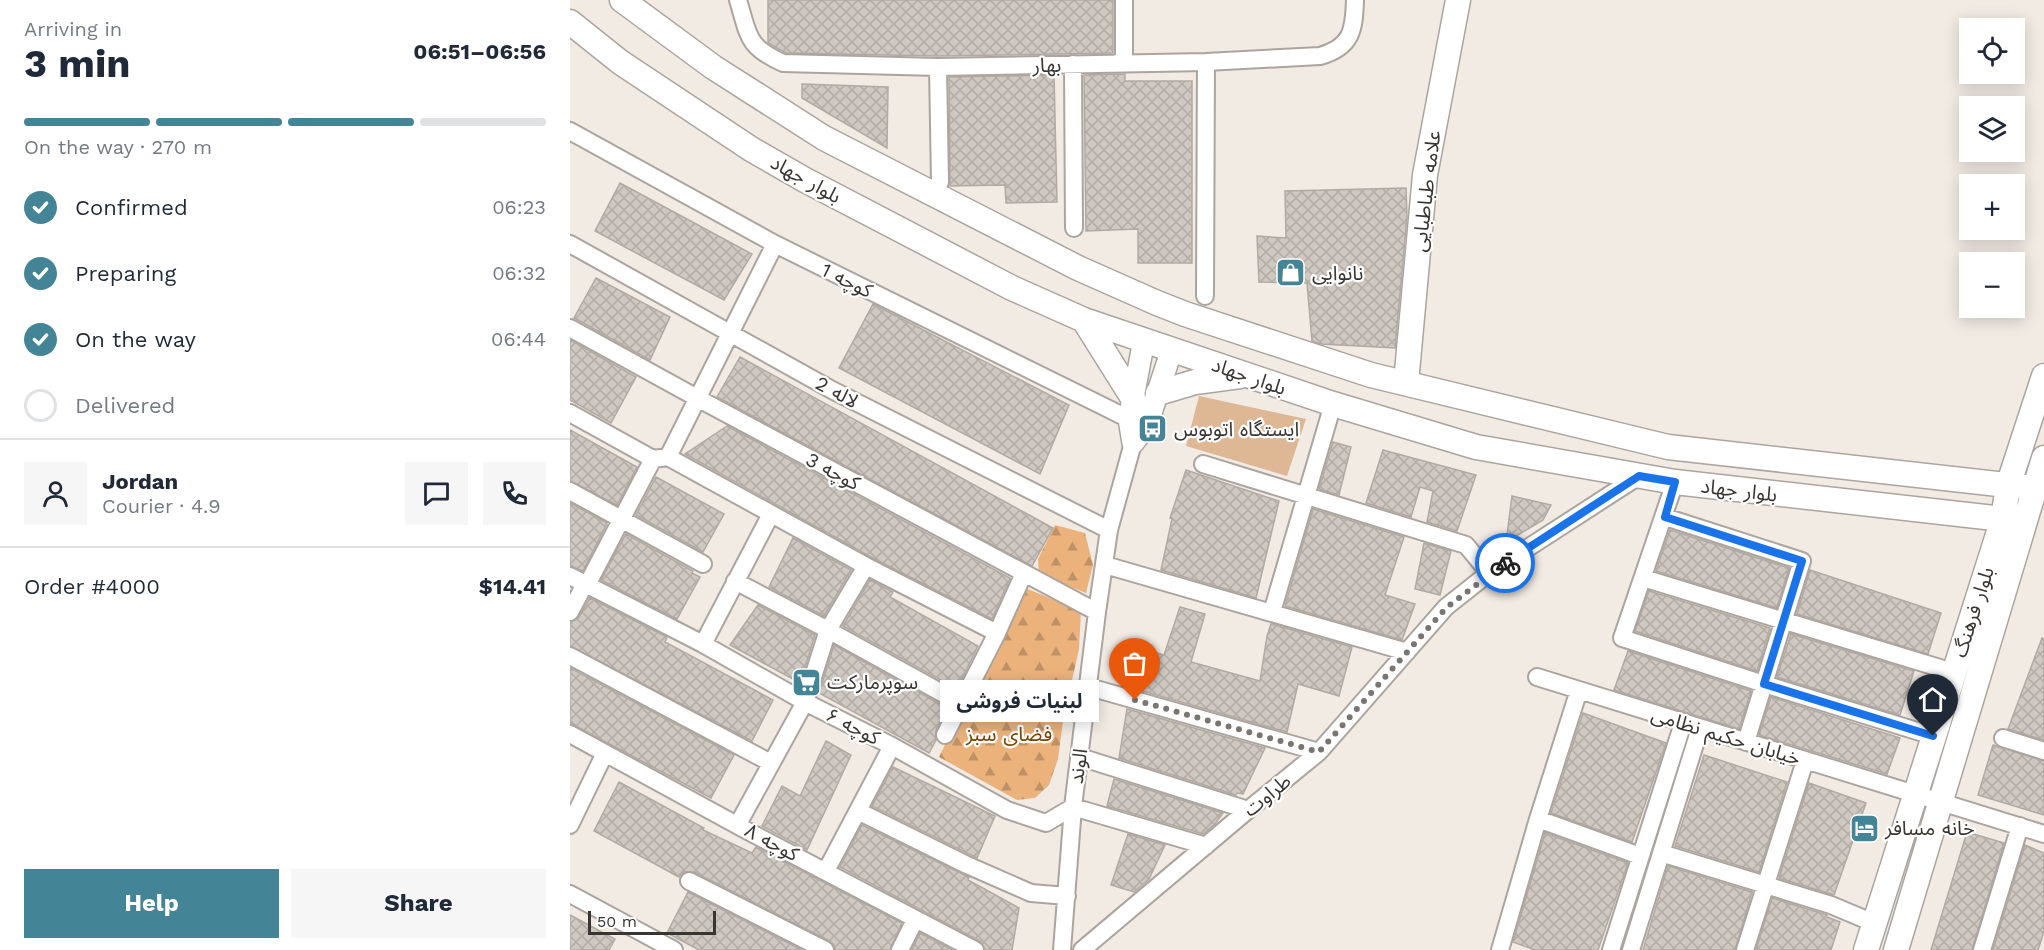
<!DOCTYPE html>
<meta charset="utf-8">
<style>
body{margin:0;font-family:"Work Sans","Noto Sans Arabic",sans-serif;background:#f6f6f7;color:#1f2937;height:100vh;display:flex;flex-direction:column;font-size:22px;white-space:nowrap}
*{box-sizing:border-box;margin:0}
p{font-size:20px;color:#747a83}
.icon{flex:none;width:33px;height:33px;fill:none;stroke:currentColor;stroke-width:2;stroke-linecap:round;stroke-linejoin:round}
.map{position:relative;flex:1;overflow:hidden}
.details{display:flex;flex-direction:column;background:#fff;width:570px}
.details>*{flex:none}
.controls{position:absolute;left:1389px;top:18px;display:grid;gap:12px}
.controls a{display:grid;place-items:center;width:66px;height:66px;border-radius:0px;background:#fff;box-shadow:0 3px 15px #0003;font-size:30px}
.scale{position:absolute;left:18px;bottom:15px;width:128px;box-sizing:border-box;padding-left:6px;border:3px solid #383532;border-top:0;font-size:16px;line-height:21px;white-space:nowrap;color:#383532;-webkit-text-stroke:4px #fff;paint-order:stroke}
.pin{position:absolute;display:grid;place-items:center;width:51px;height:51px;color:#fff;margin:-62px -26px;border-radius:50% 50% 50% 0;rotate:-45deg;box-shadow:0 0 6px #0007}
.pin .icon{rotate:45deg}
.courier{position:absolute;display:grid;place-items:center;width:60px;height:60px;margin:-30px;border:4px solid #1a73e8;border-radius:50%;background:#fff;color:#222;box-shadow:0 2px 8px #0007}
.bubble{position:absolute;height:42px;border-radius:0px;background:#fff;box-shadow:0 3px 15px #0003;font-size:20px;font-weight:700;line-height:42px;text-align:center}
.summary em{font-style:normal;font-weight:700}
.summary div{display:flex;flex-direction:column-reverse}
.summary{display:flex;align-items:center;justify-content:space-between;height:102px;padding:0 24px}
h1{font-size:39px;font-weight:700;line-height:45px}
.bar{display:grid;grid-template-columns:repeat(4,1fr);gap:9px 6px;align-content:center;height:72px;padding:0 24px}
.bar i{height:8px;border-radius:4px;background:#e0e1e3}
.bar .current{background:#438596}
.bar p{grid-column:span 4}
.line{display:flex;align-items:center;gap:15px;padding:0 24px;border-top:2px solid #e0e1e3}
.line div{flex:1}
.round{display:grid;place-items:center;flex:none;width:63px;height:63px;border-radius:0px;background:#f6f6f7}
ol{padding:0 24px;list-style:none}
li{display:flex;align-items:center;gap:18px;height:66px}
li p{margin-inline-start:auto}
li .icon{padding:6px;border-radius:50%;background:#438596;color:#fff;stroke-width:4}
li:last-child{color:#747a83}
li i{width:33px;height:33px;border:3px solid #e0e1e3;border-radius:50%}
.button{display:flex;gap:12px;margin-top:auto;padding:12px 24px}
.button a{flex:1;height:69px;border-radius:0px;background:#438596;color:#fff;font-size:24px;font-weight:700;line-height:69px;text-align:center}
.button a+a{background:#f6f6f7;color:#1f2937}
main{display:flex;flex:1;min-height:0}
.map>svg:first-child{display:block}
.forest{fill:url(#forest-firs)}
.green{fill:#deb794}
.building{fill:url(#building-cross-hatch);stroke:#b1aaa3;stroke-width:1.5}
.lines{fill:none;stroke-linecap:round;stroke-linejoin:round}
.minor-casing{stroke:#aca49e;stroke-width:20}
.tertiary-casing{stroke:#aca49e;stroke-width:24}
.secondary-casing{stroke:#aca49e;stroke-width:27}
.minor{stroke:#fff;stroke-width:16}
.tertiary{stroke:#fff;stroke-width:21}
.secondary{stroke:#fff;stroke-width:24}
.done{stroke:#797570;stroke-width:6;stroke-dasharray:0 10.8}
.route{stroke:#1a73e8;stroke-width:8}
.labels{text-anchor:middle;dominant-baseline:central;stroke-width:4.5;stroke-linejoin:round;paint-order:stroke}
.street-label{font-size:20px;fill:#383532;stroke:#fff}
.poi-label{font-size:20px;fill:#383532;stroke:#fff;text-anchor:start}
.park-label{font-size:20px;fill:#794500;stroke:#fff}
</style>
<main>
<section class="details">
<div class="summary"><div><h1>3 min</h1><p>Arriving in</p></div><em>06:51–06:56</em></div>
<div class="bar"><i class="current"></i><i class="current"></i><i class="current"></i><i></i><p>On the way · 270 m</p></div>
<ol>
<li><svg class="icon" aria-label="check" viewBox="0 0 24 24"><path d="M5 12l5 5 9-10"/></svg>Confirmed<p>06:23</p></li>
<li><svg class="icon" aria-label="check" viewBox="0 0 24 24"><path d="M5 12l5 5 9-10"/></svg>Preparing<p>06:32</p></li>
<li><svg class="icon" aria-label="check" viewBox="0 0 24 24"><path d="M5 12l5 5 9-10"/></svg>On the way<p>06:44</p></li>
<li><i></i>Delivered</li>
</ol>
<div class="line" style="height:108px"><a class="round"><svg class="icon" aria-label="person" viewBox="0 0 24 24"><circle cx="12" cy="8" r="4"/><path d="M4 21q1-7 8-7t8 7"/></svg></a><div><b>Jordan</b><p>Courier · 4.9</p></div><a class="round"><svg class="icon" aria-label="chat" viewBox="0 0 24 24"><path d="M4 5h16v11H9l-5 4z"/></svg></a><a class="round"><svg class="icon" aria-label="phone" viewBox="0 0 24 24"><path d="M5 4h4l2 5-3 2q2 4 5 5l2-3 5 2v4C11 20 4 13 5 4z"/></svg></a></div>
<div class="line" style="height:78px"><div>Order #4000</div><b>$14.41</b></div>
<div class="button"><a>Help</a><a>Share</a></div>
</section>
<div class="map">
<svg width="1474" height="950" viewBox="0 0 1474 950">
<defs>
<pattern id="forest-firs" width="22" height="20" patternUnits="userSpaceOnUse" patternTransform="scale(1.5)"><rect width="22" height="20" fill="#ebb27c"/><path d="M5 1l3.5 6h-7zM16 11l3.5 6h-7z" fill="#bf9266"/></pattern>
<pattern id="building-cross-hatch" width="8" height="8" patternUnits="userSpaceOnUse" patternTransform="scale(1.5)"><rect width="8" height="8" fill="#cfc8c1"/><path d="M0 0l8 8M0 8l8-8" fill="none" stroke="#b2aca6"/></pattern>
</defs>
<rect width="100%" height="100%" fill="#f2ebe4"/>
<path class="forest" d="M485 525 515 533 523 565 516 593 469 574 468 559Z
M453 587 511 611 509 649 493 721 488 759 479 785 465 798 447 800 369 757Z"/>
<path class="green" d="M629 396 736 419 717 476 616 446Z"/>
<path class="building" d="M198 0H543V53L368 56 216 53 198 43Z
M555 74V81H622V263H568V229L516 231 514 75Z
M484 75 487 202 436 203 435 185 380 186 379 77Z
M232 84 318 87 317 148 232 98Z
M50 183 182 254 154 300 25 231Z
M836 188 837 217 825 348 751 344 742 341 737 283 689 282 687 236 716 238 715 191Z
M26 278 100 317 80 360 4 318Z
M303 304 499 405 470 474 269 368Z
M0 340 66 377 41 423 0 400Z
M170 357 483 528 462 566 147 397Z
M157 426 440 578 422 619 301 557 115 454Z
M0 430 67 467 47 505 0 481Z
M763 442 781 447 769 495 749 489Z
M813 450 906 475 887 531 857 522 863 491 850 487 841 517 796 503Z
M616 470 709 501 686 598 591 570 602 519 600 518Z
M86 477 154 514 133 552 66 515Z
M942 496 981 505 973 520 936 542Z
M0 503 37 523 13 571 0 566Z
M743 509 834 537 815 595 845 604 832 640 715 606Z
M1100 530 1219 568 1207 608 1086 571Z
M56 534 123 571 122 573 130 577 107 619 31 580Z
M223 538 281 570 254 616 199 587Z
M854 543 881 551 870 595 845 589Z
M1240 570 1371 613 1358 654 1227 614Z
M300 580 323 592 320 597 408 646 387 689 273 626Z
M1079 591 1200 628 1187 671 1065 631Z
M20 598 97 637 95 642 203 700 182 741 0 646V622L9 617Z
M188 605 245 635 230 683 160 645Z
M610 607 635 614 621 662 690 681 697 636 701 624 782 647 769 696 728 684 717 732 555 686 561 646 594 655Z
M1221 634 1344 671 1330 715 1207 677Z
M1472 638 1474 639V740L1438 729Z
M264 645 377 708 366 730V740L359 753 249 693Z
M1058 651 1181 691 1169 729 1044 690Z
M0 668 164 755 141 798 0 723Z
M1201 697 1330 738 1317 774 1189 735Z
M557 709 695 748 673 794 667 793 666 795 549 758Z
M1013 713 1096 743 1062 842 981 813Z
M256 741 281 755 237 850 192 826 212 786 230 796Z
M1423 745 1474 761V815L1408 795Z
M1134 755 1217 782 1189 872 1105 846Z
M323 767 425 816 407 858 302 806Z
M544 779 653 813 645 824 633 834 537 806Z
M49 782 134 828 133 830 182 853 186 847 332 923 320 950H265L264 945 260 941 124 872H114L109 877 24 831Z
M1239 783 1296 803 1264 895 1209 878Z
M292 825 399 877 398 880 449 908 442 950H415L410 941 270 867Z
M1397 832 1434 843 1402 950H1361Z
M975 833 1058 863 1028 950H965L943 942Z
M558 834 595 845 579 879 564 892 541 885Z
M1455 845 1474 853V932L1468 950H1423Z
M1098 866 1182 892 1165 950H1073Z
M118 892 232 950H129L97 933Z
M1202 898 1257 915V917L1270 922 1261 950H1186Z
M0 915 45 939 39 950H0Z
M350 933 382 950H342Z"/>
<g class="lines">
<defs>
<path id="minor" d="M168 0C179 36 176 46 213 63L368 67 636 62 750 56C782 47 784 30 785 0
M548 63 554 59V0
M503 64 504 228
M368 67 370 182
M0 131 205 244 559 419
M0 244 262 390 539 530
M635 296 636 62
M0 328 129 399 527 612
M0 413 83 459 98 457 296 566 427 633
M98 457 205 244
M633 464 896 545 919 573
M1105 482 1052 638 1194 684 1363 736
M0 491 133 564
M1095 517 1232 561 1176 742
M535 565 837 652
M0 576 133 644 235 702 322 746 437 810 476 823 503 807 636 846
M1073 578 1383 672
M165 581 258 630 390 703
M17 585 83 459
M0 612 15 584
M702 612 763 404
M133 644 201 514
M0 656 201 763
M967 677 1474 834
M519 687 749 752
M0 734 174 829 405 950
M375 735 427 633 454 573
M1433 738 1474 751
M510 757 678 810
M288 811 397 865 461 893 497 896
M968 819 1070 856
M168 824 235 702 258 630 296 566
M0 825 35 753
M1091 853 1261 905 1292 918
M256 871 322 746
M119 881 255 950
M0 894 104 950
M330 950 345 920
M492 950 503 807 527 612 539 530 563 443
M512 950 678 810 749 752 876 607 919 573 1069 476
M930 950 968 819 1009 690
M1041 950 1113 723
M1061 950 1130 728
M1175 950 1235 761
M1412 950 1450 826"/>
<path id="tertiary" d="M563 443 559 419 574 340
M563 443 577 425 602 349"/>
<path id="secondary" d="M52 0 143 67 254 138 508 268 587 303 615 314 801 375 1098 447 1464 488
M0 22 50 62 181 149 235 180 442 288 514 320 763 404 906 447 1105 482 1433 519 1454 524
M514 320 563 398
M836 383 855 175 888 0
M588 393 625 382 670 376
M1296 950 1433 519 1438 486 1474 376
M1326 950 1474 458"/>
</defs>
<use href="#minor" class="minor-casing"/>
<use href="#tertiary" class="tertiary-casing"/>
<use href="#secondary" class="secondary-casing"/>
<use href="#minor" class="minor"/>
<use href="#tertiary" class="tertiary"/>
<use href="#secondary" class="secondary"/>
</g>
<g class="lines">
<path class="done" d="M565 700 749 752 876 608 935 563"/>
<path class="route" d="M935 563 1069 476 1105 482 1095 517 1232 561 1194 684 1363 736"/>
</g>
<defs>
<symbol id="shop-square" viewBox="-11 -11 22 22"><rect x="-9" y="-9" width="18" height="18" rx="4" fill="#438596" stroke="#fff"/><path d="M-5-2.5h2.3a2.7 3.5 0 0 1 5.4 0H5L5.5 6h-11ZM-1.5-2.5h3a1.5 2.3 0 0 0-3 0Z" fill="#fff"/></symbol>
<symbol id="bus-square" viewBox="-11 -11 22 22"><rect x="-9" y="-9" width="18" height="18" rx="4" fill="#438596" stroke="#fff"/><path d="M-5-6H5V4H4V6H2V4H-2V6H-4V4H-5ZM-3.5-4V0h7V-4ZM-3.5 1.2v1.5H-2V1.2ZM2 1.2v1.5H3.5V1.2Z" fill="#fff"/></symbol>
<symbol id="supermarket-square" viewBox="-11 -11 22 22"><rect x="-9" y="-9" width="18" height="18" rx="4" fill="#438596" stroke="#fff"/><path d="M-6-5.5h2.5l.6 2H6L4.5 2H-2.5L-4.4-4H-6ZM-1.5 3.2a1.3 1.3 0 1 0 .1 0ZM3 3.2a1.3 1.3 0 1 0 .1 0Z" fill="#fff"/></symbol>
<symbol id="hotel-square" viewBox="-11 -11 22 22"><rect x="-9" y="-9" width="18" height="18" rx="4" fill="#438596" stroke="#fff"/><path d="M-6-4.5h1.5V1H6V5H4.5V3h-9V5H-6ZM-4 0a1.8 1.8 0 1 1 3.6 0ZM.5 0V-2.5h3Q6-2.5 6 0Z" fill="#fff"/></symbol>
</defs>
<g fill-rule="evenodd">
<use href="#shop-square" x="704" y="256" width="33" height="33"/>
<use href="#bus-square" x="566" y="412" width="33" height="33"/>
<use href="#supermarket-square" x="220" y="666" width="33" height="33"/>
<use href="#hotel-square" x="1278" y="812" width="33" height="33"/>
</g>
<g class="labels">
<g class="street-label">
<text transform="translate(477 65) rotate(-1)">بهار</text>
<text transform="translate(236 179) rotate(29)">بلوار جهاد</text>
<text transform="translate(856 191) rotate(-83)">علامه طباطبایی</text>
<text transform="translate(277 280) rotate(26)">کوچه 1</text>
<text transform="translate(679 376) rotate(19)">بلوار جهاد</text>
<text transform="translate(267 392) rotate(28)">لاله 2</text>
<text transform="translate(263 471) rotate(28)">کوچه 3</text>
<text transform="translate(1169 490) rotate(7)">بلوار جهاد</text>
<text transform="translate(1403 612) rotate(-72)">بلوار فرهنگ</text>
<text transform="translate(283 726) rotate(27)">کوچه ۶</text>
<text transform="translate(1156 736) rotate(17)">خیابان حکیم نظامی</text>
<text transform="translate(508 766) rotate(-82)">الوند</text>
<text transform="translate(697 795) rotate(-39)">طراوت</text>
<text transform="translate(202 842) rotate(28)">کوچه ۸</text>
</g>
<g class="poi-label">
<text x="742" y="273">نانوایی</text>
<text x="604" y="429">ایستگاه اتوبوس</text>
<text x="257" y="682">سوپرمارکت</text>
<text x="1315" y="828">خانه مسافر</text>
</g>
<g class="park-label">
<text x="439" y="734">فضای سبز</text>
</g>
</g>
</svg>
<div class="controls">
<a><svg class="icon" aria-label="locate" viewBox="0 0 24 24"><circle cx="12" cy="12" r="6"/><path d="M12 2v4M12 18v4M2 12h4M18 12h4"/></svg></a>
<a><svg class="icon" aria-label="layers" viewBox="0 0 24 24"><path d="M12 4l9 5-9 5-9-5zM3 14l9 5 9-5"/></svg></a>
<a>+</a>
<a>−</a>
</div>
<div class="scale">50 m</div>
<div class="pin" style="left:565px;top:700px;background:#ea580c"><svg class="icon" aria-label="bag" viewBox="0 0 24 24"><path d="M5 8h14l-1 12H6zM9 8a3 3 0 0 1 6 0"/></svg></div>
<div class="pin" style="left:1363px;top:736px;background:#1f2937"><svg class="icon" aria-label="home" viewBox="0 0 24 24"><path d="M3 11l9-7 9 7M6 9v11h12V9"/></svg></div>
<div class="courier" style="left:935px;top:563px"><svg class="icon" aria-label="bike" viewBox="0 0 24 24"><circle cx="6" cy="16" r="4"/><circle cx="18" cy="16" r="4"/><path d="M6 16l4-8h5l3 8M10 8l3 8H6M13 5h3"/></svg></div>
<div class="bubble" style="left:370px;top:680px;width:159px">لبنیات فروشی</div>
</div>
</main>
